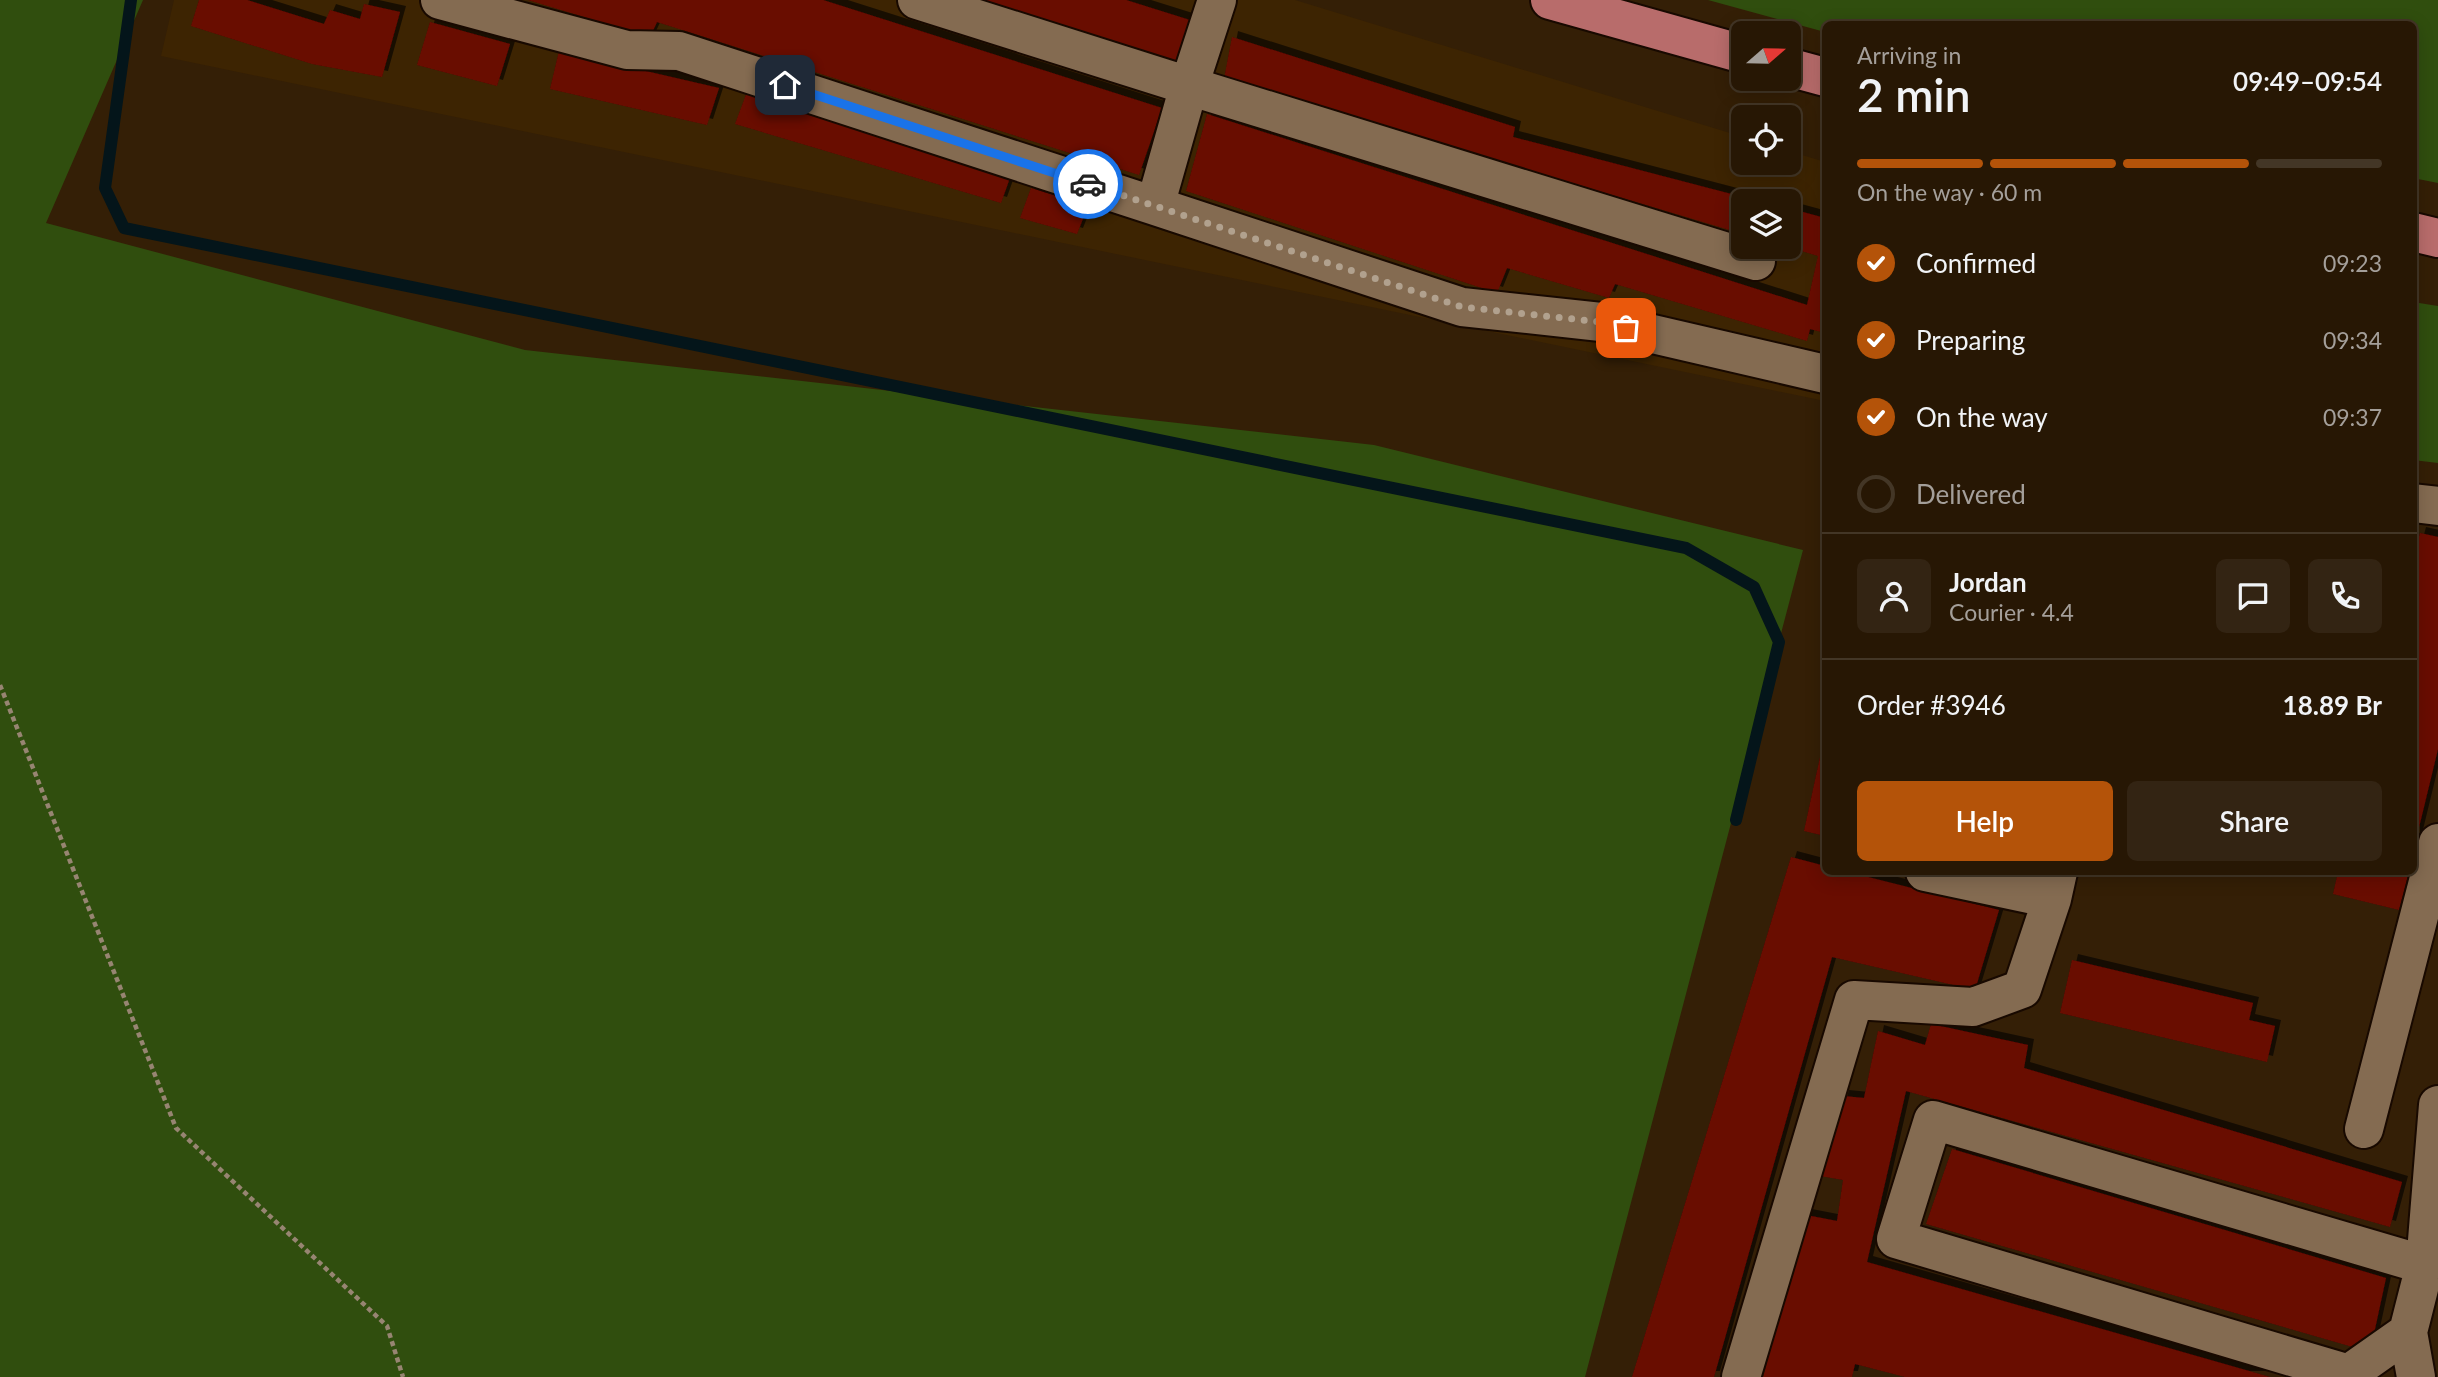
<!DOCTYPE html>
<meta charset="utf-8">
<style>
body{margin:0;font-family:Lato,sans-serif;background:#332413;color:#f1f3f6;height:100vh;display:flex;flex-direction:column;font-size:26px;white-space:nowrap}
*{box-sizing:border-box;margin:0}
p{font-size:23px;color:#a49f9a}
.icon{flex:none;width:38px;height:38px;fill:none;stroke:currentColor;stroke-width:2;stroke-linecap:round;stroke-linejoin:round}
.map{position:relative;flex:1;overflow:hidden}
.sheet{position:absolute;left:1822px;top:21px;width:595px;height:854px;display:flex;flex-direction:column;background:#271704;border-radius:10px;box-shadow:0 4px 18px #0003,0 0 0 2px #433626}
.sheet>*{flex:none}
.needle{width:46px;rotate:70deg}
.fabs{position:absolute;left:1731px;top:21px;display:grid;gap:14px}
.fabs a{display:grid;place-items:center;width:70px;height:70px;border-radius:10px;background:#271704;box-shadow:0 4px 18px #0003,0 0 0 2px #433626;font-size:35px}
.pin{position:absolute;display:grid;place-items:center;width:60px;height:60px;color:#fff;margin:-30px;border-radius:14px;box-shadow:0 4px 10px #0006}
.courier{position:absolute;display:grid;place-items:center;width:70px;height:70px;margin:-35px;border:5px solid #1a73e8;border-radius:50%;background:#fff;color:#222;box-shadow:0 2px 9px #0007}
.overview em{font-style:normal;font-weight:600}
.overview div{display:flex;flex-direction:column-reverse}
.overview{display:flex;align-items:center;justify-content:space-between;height:119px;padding:0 35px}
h1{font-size:46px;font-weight:600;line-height:52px}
.bar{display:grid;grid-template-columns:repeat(4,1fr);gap:10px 7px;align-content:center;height:84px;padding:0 35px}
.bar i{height:9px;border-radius:5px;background:#433626}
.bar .current{background:#b45309}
.bar p{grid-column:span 4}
.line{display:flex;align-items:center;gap:18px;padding:0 35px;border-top:2px solid #433626}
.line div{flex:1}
.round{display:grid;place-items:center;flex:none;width:74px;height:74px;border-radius:10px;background:#332413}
ol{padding:0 35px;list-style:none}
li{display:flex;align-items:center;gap:21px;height:77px}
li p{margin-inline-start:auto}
li .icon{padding:7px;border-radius:50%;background:#b45309;color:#fff;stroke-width:4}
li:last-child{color:#a49f9a}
li i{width:38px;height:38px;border:4px solid #433626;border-radius:50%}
.button{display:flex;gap:14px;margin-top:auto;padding:14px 35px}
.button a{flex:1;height:80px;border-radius:10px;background:#b45309;color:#fff;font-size:28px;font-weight:600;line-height:80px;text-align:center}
.button a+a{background:#332413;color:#f1f3f6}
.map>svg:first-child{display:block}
.built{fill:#3d2402;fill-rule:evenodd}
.green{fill:#304e0e}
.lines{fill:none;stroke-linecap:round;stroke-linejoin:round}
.stream{stroke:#04151a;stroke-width:12}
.building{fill:#690901;filter:url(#shadow)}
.minor-casing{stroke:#180900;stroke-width:42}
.major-casing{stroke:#180900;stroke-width:42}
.path{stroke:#978572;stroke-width:4.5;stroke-dasharray:5 3.5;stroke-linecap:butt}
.minor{stroke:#846b51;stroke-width:38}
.major{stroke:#b86c6b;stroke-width:38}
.done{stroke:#b1a18e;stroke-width:7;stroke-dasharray:0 12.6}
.route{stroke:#1a73e8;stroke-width:9}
</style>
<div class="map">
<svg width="2438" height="1377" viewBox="0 0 2438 1377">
<defs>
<filter id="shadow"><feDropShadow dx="6" dy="-6" stdDeviation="0" flood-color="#0009"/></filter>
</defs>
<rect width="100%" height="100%" fill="#341f06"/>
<path class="built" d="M174 0H1295L1743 137V163H1788L1789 151 1825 162V401L161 56ZM1743 201H1788V247H1743Z"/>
<path class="green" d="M0 0H143L46 223 525 350 1374 445 1803 550 1585 1377H0Z
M1708 0H2438V183L2413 178V24H1825V32Z
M2413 302 2438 306V463L2413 460Z"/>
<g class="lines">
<path class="stream" d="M131 0 105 188 124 228 1686 548 1754 587 1779 642 1736 820"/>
</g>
<path class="building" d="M199 0H247L324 24 330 10 360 19 364 4 400 12 382 77 312 64 191 26Z
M528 0H823L1162 108 1139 175 657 22 650 37Z
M966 0H1126L1193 21 1179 68Z
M430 22 510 44 497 86 417 65Z
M1232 37 1515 127 1513 137 1758 201H1743V234L1224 79Z
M559 51 719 88 707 125 550 89Z
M747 92 1012 172 1001 203 735 124Z
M1207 114 1807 305 1818 256 1788 247V208L1825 218V333L1810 329 1807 341 1615 284 1609 298 1507 268 1497 293 1186 191Z
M1031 188 1088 206 1077 234 1020 218Z
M2420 533 2438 537V749L2414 848 2413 559Z
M1822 748 1825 749V836L1804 831Z
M1791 857 1825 866V872H1848L1999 910 1975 990 1832 957 1714 1377H1632Z
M2338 872H2409L2399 910 2333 894Z
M2072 960 2253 1003 2249 1020 2275 1026 2267 1062 2060 1013Z
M1931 1024 2028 1045 2024 1068 2402 1182 2390 1227 1906 1091 1867 1262 2270 1377H1905L1855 1364 1852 1377H1763L1806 1215 1837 1221 1843 1180 1820 1176 1843 1096 1864 1098 1878 1031 1925 1045Z
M1952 1149 2386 1278 2370 1352 1926 1224Z"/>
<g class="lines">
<defs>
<path id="minor" d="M440 0 627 50 679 51 1155 206
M917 0 1189 86 1217 0
M1756 261 1189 86 1155 206 1462 307 1601 322 1825 374
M2413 503 2438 506
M1925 872 2052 899
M2364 1129 2438 843
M2408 1332 2416 1377
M2349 1374 1896 1239 1933 1120 2425 1265
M1741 1377 1854 1000 1973 1007 2022 989 2052 899 2058 872
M2344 1377 2408 1332 2425 1265 2438 1105"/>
<path id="major" d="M1550 0 1743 54
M1788 67 1825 77
M2413 232 2438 238"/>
</defs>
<use href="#minor" class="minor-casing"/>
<use href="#major" class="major-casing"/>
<path class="path" d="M0 685 176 1128 387 1326 403 1377"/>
<use href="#minor" class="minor"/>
<use href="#major" class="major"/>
</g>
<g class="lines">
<path class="done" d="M1088 184 1462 307 1601 322 1626 328"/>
<path class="route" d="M785 85 1088 184"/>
</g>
</svg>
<div class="fabs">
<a><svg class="needle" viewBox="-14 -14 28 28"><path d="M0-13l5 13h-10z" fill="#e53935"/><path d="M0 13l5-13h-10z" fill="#a49f9a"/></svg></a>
<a><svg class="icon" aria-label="locate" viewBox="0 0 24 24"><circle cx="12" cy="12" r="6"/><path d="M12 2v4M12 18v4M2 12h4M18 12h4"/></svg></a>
<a><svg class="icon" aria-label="layers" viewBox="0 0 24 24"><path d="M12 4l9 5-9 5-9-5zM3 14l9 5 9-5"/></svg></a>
</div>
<div class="pin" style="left:1626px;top:328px;background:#ea580c"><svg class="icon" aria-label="bag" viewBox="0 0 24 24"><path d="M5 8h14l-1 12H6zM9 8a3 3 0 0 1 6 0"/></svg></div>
<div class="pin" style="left:785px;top:85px;background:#1f2937"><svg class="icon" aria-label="home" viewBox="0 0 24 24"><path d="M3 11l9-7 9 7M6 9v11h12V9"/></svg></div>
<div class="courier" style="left:1088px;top:184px"><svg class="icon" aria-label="car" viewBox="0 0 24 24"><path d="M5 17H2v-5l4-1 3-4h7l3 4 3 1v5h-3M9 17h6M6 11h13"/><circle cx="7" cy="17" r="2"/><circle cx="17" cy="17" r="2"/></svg></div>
<section class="sheet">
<div class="overview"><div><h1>2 min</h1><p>Arriving in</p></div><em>09:49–09:54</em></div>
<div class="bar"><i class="current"></i><i class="current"></i><i class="current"></i><i></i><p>On the way · 60 m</p></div>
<ol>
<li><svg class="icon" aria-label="check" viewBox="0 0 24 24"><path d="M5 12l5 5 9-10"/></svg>Confirmed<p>09:23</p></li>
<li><svg class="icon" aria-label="check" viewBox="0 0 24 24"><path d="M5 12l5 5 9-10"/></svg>Preparing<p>09:34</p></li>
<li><svg class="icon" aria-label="check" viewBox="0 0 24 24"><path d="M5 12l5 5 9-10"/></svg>On the way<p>09:37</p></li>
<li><i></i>Delivered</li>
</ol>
<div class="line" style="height:126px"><a class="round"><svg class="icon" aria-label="person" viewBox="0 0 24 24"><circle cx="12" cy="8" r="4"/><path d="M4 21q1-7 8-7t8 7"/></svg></a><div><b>Jordan</b><p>Courier · 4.4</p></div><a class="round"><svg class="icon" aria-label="chat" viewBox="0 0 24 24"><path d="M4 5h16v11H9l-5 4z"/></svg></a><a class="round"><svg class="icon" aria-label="phone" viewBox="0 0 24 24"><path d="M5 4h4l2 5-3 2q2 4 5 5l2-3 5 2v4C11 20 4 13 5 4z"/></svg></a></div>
<div class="line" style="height:91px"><div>Order #3946</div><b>18.89 Br</b></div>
<div class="button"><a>Help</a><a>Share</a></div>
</section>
</div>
